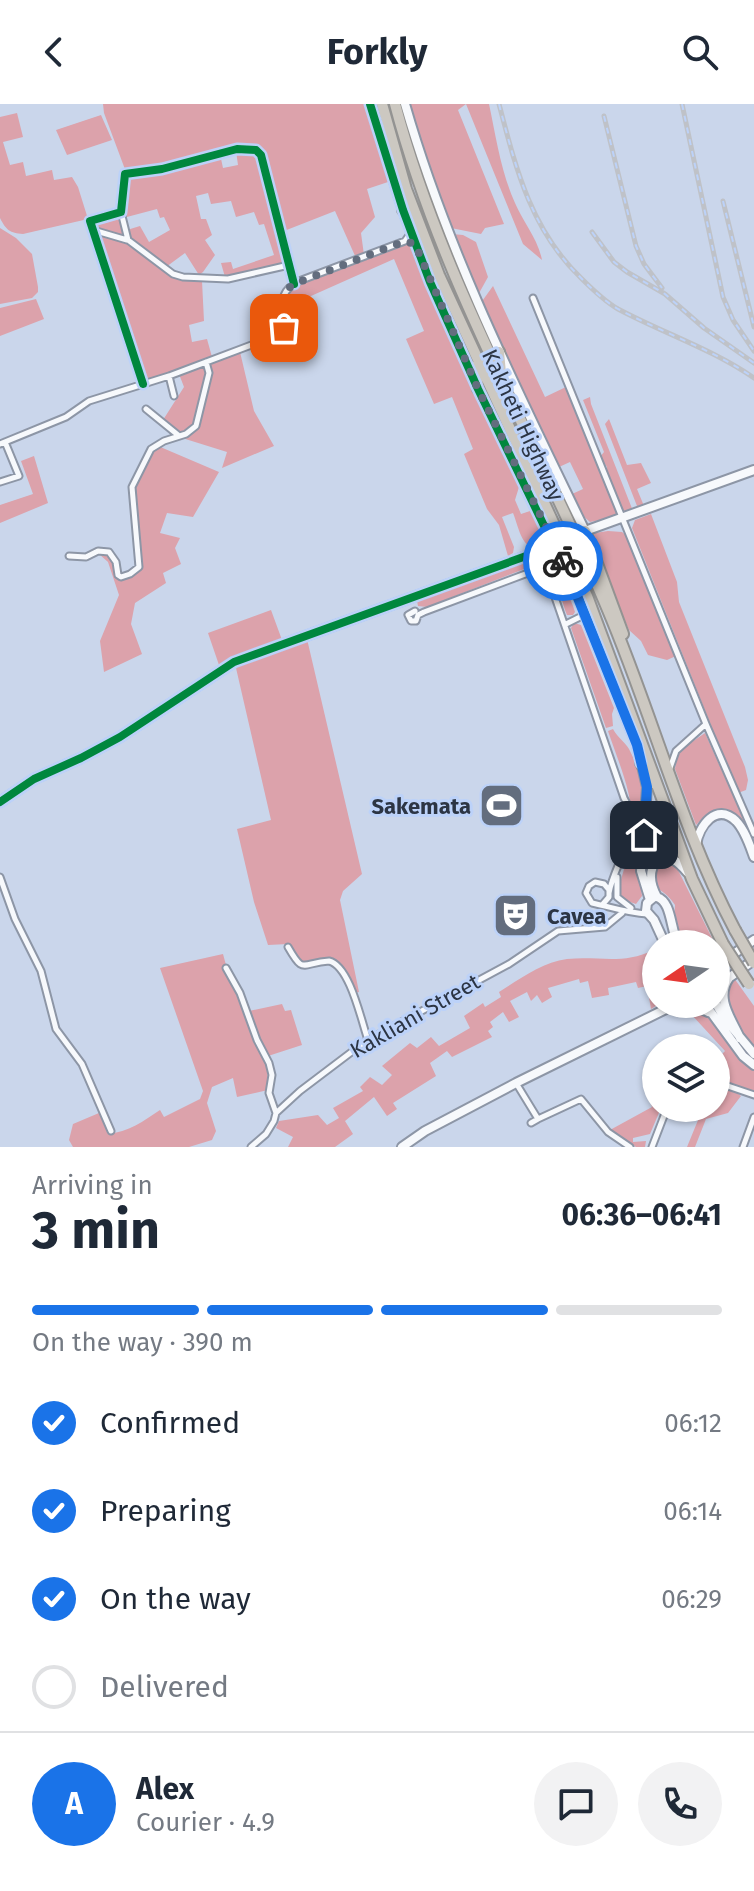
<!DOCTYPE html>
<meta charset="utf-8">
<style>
body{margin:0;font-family:"Fira Sans",sans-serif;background:#f2f2f3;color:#1f2937;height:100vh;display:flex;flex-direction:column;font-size:30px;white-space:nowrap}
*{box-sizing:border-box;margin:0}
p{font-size:26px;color:#747a83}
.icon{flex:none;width:44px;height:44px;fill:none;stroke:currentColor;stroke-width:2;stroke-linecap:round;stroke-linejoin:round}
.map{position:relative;height:1043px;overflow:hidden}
.sheet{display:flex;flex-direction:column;background:#fff;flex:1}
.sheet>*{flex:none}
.needle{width:52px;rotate:257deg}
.buttons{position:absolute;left:642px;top:826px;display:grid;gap:16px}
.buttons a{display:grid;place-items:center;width:88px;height:88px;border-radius:50%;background:#fff;box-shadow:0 2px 6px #0004;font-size:40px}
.pin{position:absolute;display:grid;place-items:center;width:68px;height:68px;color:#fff;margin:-34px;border-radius:16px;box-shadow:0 4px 12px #0006}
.courier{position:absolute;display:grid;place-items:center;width:80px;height:80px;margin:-40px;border:6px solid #1a73e8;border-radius:50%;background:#fff;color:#222;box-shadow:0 2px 10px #0007}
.head em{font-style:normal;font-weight:700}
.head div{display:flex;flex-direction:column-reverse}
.head{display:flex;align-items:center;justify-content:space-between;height:136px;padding:0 32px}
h1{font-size:52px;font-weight:700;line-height:60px}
.bar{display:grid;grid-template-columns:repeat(4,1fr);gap:12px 8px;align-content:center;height:96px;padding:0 32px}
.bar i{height:10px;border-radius:6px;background:#e0e1e3}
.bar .on{background:#1a73e8}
.bar p{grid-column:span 4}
.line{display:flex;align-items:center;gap:20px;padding:0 32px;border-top:2px solid #e0e1e3}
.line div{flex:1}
.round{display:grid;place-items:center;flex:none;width:84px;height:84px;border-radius:42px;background:#f2f2f3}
ol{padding:0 32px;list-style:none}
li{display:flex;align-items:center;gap:24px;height:88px}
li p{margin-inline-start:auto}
li .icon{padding:8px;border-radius:50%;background:#1a73e8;color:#fff;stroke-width:4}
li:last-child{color:#747a83}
li i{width:44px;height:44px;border:4px solid #e0e1e3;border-radius:50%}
header{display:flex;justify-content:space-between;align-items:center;height:104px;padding:0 32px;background:#fff;font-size:36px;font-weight:700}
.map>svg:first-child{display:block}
.green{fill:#dca2ab}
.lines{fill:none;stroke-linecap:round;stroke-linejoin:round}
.street-casing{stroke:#8d96a6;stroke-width:9}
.secondary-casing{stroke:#8d96a6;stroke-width:12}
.highway-casing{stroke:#939392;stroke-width:14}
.street{stroke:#f7f9fc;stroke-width:5}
.secondary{stroke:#f7f9fc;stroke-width:8}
.highway{stroke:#ccc8c1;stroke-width:10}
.rail-casing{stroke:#bfc2c8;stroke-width:5}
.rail{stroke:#bcd2f9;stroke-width:2;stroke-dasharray:6;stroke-linecap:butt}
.highway-bridge-casing{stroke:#939392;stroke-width:14;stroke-linecap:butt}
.highway-bridge{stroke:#ccc8c1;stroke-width:10}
.cycleway-casing{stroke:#bcd2f9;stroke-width:13}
.cycleway{stroke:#00873e;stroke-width:8}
.done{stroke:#636d7e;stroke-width:8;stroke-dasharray:0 14.4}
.route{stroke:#1a73e8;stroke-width:10}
.labels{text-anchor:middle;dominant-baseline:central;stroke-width:6;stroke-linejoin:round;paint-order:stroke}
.street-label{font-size:22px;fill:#2c3544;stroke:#bcd2f9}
.poi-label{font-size:22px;font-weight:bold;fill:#2c3544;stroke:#bcd2f9;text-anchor:end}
</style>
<header><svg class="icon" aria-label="back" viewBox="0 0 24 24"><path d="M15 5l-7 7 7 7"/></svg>Forkly<svg class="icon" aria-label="search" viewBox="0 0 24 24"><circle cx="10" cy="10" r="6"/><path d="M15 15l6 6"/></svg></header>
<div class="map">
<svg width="754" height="1043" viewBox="0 0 754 1043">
<rect width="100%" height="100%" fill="#cad6eb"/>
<path class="green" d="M103 0H365L388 78 367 85 375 113 361 129 364 151 356 154 335 107 284 127 257 45C228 37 192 56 164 63 152 66 138 67 126 68L104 9Z
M410 0H489C496 33 501 68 515 99 523 118 538 135 542 156L523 140 466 0 458 6 504 120 485 124 481 130 451 124 433 79Z
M17 9 23 33 3 38 10 61 23 58 26 72 52 66 54 76 72 73 78 83 88 115 23 130C10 129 6 126 0 114V13Z
M101 11 112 36 67 51 56 26Z
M236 47 257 48 261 53 284 150V160L225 173 221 159 231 158 233 165 274 151 264 120 259 121 254 108 236 113 231 97 211 100 208 89 196 92 201 115H206L212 131 205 136 215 151 203 168 199 171 185 149 166 163 135 141 127 126 140 122 149 138 170 126 164 113 160 114 157 105 123 114 126 73 220 50 223 64 238 61Z
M116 110 129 140 133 144 178 173 202 177 204 217 189 221 192 238 207 235 212 253 149 276 144 273 93 118Z
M0 124 16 134 32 150 38 183V188L32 194 0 200Z
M452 130 463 131 476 138 488 173 478 191Z
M405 141H410L519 383 515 396 521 410 530 407 542 427V440L535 445C521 442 518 421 513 409L502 413 514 443 513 449 508 452 499 421 487 405 464 350 473 345 452 293 434 300 406 235 424 227 394 155 302 196 300 206 307 231 296 235 291 230 285 235 284 195 289 185Z
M493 182 545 293 566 283 620 412 590 418 581 410 572 390 583 385 570 358 559 363 480 200Z
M36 195 44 215 0 232V204Z
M240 248 254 307 274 342 222 364 227 348 179 333 195 325 211 267V258Z
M203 262 208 269 194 321 180 330 163 316 184 283 179 270Z
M590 293 591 300 633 407 625 410 606 369 607 363 600 353 604 348 583 296Z
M609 315 627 361 641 359 651 379 637 385 644 402 640 403 637 402 605 320Z
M158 342 219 368 193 413 167 409 160 429 180 434 175 444 181 460 163 469 166 479 135 499 131 520 142 550 104 568 100 537 119 491 108 458 99 450 104 449 111 452 121 474 137 468 141 463 134 384 151 348Z
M34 352 48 399 0 419V401L33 390 21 357Z
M651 410 677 478 679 498 745 663 748 676 746 686 738 689 632 424 635 416Z
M608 427 622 428 628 433 676 552 667 556 648 551 641 537 629 526 591 436 595 429Z
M546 450 550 451 555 457 573 502 575 508 573 511H567C559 491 557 462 532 462L427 503 418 502 417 497 423 494Z
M271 506 282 536 228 555 219 561 208 529Z
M574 519 581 521 614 604 612 610 613 622 606 624 571 524Z
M307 535 362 770 343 787 340 796 359 888 354 889C353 881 351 877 347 870 333 844 324 857 300 858L288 840 268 841 254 798 237 725 271 716 236 564Z
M613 625C618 634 625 638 629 645 644 673 648 710 638 740L631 739C637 697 621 666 608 627Z
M705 629 754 738V746L749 733 722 707 706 711 696 721 675 665 677 648Z
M631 741 638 742 637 752 642 792 636 800 624 796 618 786Z
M660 759 672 760 677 764 715 840H683L680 837 674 814 675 801C663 782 653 791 655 764Z
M654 846 656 900H659L651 905 647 882 638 884 636 878 608 884 609 891 592 894 588 877 580 879 579 875 548 884 552 893 542 899 537 891 531 897 527 888 510 897 519 913 509 918 503 908 490 918 493 923 488 927 492 933 452 953 447 947 430 959 436 972 393 999 397 1005 387 1012 374 993 345 1017 353 1030 335 1043H288L293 1033 276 1024 279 1017 318 1011 327 1021 339 1014 333 1004 363 987 360 983 370 973 382 981 392 971 382 962 410 939 417 944 431 933 439 942 470 924 464 912 483 899 485 903 501 893 499 888C520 875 542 858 567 855 601 852 622 861 654 846Z
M223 850 226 861 223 863C236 886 243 909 253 933 262 955 270 961 268 986L237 993 233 974 212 983 207 999 216 1027 212 1036 189 1043H73L69 1036 73 1020 99 1009 108 1030C128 1028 144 1017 160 1006L164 1013 200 995 203 987 160 864Z
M734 874 754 902V945C740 928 717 894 734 874Z
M282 900 285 907 291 906 302 941 268 952 259 936 249 907Z
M693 905C722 917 729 949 754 964V988L716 975V956L725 947 691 910Z
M716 982 730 984 741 992 728 1009 706 1015 695 1043H687L703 1004H716Z
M656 996V1004H661L650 1030 633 1034V1038L646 1037 645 1043H636L610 1026 652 1003 651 1000Z"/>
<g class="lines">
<defs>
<path id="street" d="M121 108 128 136 173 170 183 173 228 175 289 161
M93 126 127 136
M533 194 706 620 754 730
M169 272 174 292
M143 280 90 117 121 108 125 70 162 65 237 45 256 46 261 51 294 180
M146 305 178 331
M0 340 66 313 89 297 169 272 278 231 284 224C285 201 275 190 299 177L405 137 410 130
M0 378 19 372 5 338
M69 452 86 453 98 447 109 448 116 458 118 471 121 473 130 470 139 463 132 383 151 345 164 337 186 330 196 322 209 269 206 258
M415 507 408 511 411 517H416L418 511 424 508 536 466 547 470 624 694C644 726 614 759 609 789
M566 520 584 511
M670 664 676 647 706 620
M0 773 15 815 41 867 56 925 82 960 111 1027
M617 773V793L631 804
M603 800 609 793V786L604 780 595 778 589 782 586 789 592 799C611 803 627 809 647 810
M288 843C304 871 301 859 329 857 350 862 361 916 368 936
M226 864 240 889 257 936 269 959 272 971 269 989 276 1009
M716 978 754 991
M516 979 538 1015 581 995 608 1028 630 1043
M531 1019 538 1015
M251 1043 266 1030 274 1017 276 1009 300 987 366 937 509 860 558 827 605 823 622 809
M652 1043 667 1004
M743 1043 754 1013"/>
<path id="secondary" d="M370 0 403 106 430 178 478 285 577 490 637 641 647 683 641 767 650 796
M405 0C448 150 518 288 585 427L754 366
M0 698 34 675 81 654 120 633 234 558 540 447 545 445 559 450
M696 741C699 722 716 698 736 717 745 726 750 742 754 753
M653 794 647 799 646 807 654 816 665 840
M678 840C670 824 672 798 657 793 651 782 648 768 656 757 670 750 678 757 687 768
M716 862 754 836
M729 874C715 894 731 914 740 934
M716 883 754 856
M705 900 743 952 754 961
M716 900 725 915 754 950
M671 902 693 901 708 908
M402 1043 425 1027 516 979 676 900"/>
<path id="highway" d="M382 0 406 85 439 171 587 492 692 775 723 840
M395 0C442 178 537 337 608 506 653 612 681 724 735 826
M403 106 406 87
M499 248 501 269
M476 262 478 285
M585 427 623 530
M641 659 653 679"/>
</defs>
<use href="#street" class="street-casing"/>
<use href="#secondary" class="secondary-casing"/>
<use href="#highway" class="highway-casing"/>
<use href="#street" class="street"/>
<use href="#secondary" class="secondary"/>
<use href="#highway" class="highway"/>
<defs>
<path id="rail" d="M499 0C516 65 531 126 581 174 592 185 604 197 618 205 663 229 712 245 754 274
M682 0 723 193 733 216 754 247
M604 12 636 142 644 160 662 184
M723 97 754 223
M592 128 614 158 627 168 665 190 704 224 754 259"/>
</defs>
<use href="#rail" class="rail-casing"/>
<use href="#rail" class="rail"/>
<defs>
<path id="highway-bridge" d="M735 826 754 859
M723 840 749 880"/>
</defs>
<use href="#highway-bridge" class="highway-bridge-casing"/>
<use href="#highway-bridge" class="highway-bridge"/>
<defs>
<path id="cycleway" d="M370 0 403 106 430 178 478 285 577 490 637 641 641 659
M143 280 90 117 121 108 125 70 162 65 237 45 256 46 261 51 294 180
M0 698 34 675 81 654 120 633 234 558 540 447 552 446 559 450"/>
</defs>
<use href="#cycleway" class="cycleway-casing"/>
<use href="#cycleway" class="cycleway"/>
</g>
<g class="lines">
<path class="done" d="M284 224C284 206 277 191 294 180L405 137 415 140 478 285 563 457"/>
<path class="route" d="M563 457 637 641 647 683 644 731"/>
</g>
<defs>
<symbol id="stadium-square" viewBox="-11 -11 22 22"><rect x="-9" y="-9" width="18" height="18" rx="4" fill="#636d7e" stroke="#bcd2f9"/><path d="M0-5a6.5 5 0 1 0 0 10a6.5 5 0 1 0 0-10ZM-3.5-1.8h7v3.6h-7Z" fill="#fff"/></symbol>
<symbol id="theatre-square" viewBox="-11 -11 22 22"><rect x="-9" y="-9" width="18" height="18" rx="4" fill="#636d7e" stroke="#bcd2f9"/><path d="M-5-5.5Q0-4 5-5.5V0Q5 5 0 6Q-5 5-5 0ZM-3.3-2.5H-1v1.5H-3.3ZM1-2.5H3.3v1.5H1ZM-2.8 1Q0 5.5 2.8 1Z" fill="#fff"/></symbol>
</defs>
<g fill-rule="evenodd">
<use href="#stadium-square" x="476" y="676" width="51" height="51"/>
<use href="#theatre-square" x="490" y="786" width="51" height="51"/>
</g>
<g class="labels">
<g class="street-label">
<text transform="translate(523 321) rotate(65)">Kakheti Highway</text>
<text transform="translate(415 912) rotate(-30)">Kakliani Street</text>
</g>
<g class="poi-label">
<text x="471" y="702">Sakemata</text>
<text x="547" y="812" text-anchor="start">Cavea</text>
</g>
</g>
</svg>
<div class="buttons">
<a><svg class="needle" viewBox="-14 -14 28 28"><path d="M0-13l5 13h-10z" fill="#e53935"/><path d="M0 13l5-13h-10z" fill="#747a83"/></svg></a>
<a><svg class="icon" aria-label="layers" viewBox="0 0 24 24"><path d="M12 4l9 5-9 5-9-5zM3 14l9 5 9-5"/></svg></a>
</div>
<div class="pin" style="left:284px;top:224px;background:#ea580c"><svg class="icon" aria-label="bag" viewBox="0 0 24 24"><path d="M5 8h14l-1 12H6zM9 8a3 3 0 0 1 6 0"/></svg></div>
<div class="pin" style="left:644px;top:731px;background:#1f2937"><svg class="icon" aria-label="home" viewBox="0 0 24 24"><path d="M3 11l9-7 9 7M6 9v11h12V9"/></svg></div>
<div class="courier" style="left:563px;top:457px"><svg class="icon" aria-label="bike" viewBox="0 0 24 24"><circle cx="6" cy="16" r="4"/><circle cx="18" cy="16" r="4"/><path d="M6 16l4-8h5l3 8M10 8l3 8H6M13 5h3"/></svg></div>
</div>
<section class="sheet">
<div class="head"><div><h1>3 min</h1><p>Arriving in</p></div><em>06:36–06:41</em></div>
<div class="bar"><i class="on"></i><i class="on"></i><i class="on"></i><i></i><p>On the way · 390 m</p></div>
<ol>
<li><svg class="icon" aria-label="check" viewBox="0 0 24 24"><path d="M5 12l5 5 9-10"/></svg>Confirmed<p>06:12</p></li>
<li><svg class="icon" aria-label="check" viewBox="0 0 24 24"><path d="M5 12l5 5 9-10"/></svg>Preparing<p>06:14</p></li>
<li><svg class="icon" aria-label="check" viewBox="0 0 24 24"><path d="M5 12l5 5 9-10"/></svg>On the way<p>06:29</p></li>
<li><i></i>Delivered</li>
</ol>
<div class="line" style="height:144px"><b class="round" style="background:#1a73e8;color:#fff">A</b><div><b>Alex</b><p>Courier · 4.9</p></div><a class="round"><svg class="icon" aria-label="chat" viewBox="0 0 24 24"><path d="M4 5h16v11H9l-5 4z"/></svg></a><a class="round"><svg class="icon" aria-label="phone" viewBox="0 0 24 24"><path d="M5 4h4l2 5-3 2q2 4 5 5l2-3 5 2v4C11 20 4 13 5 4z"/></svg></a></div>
</section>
